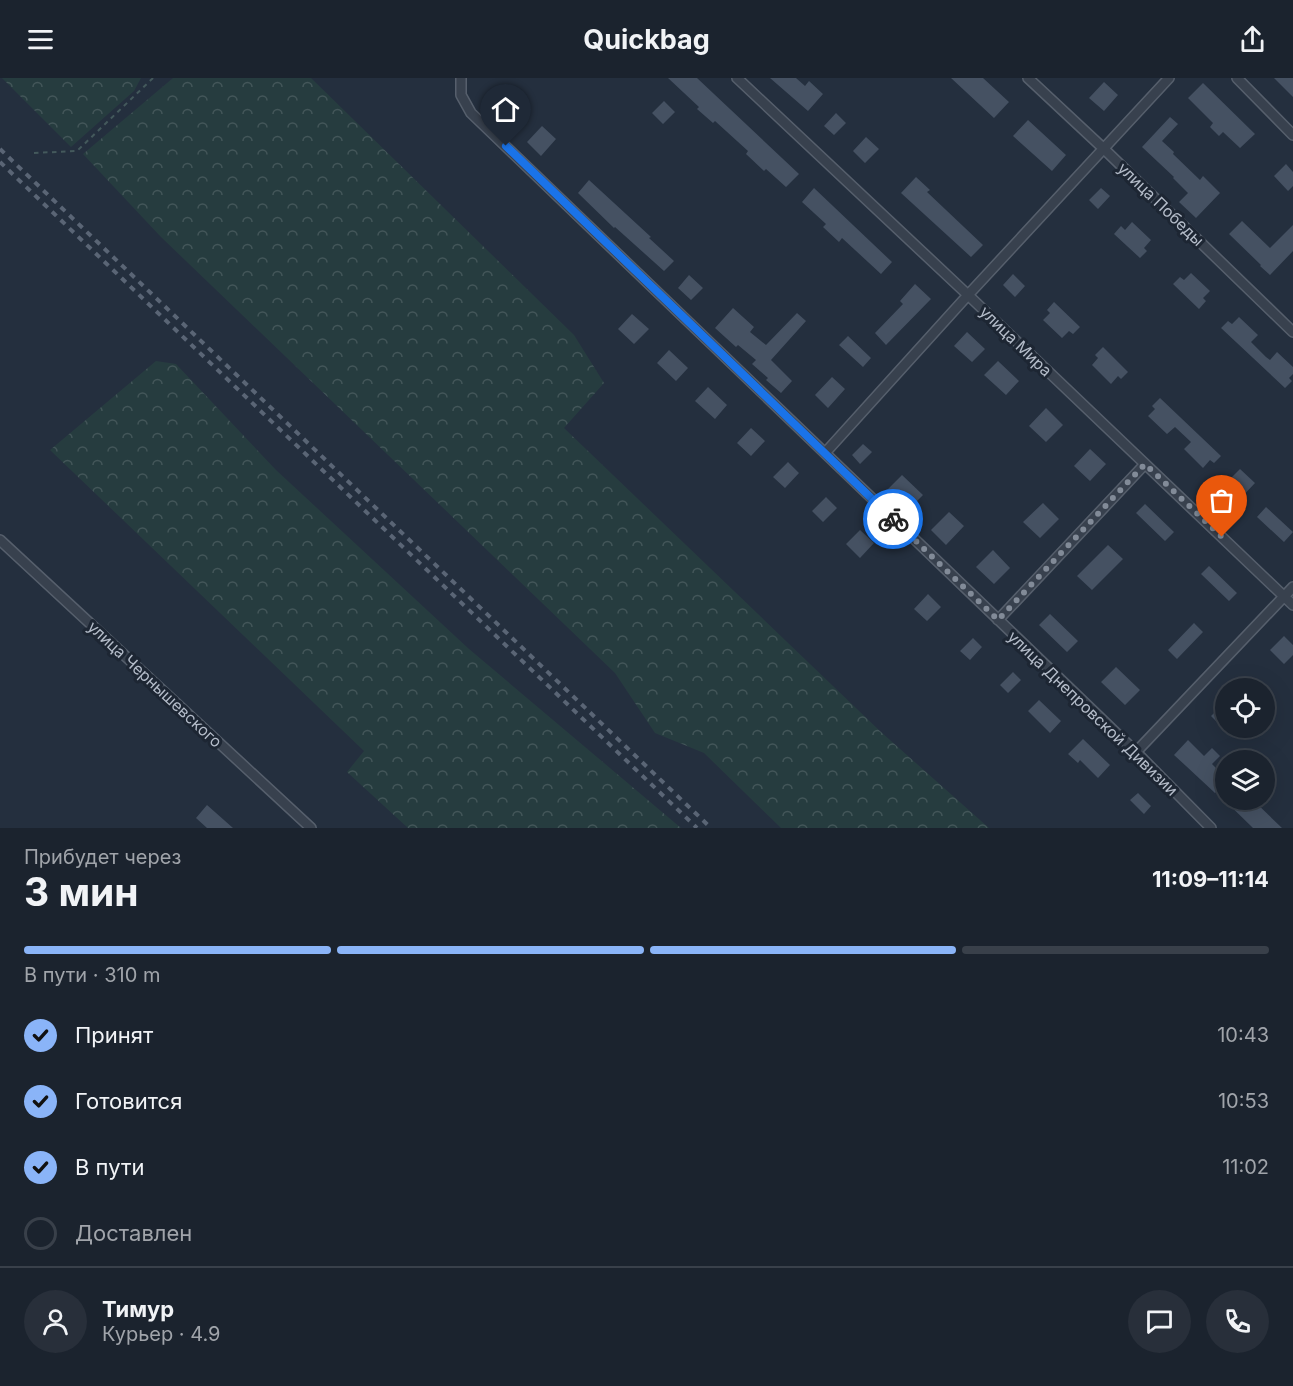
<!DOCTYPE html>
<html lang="ru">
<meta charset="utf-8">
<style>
body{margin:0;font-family:Inter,sans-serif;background:#282f3a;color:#f1f3f6;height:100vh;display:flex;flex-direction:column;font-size:22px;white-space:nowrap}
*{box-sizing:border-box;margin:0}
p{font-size:20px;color:#a0a4aa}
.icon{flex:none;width:33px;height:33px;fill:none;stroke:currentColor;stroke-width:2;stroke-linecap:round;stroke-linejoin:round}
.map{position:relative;height:750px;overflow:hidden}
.sheet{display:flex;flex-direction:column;background:#1b232e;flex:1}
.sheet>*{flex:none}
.tools{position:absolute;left:1215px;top:600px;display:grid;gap:12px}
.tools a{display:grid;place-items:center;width:60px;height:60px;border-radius:50%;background:#1b232e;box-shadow:0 6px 24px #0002,0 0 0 2px #39404a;font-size:30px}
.pin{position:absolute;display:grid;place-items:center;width:51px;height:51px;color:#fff;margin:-62px -26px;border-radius:50% 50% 50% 0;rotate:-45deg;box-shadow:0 0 6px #0007}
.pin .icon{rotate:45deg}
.courier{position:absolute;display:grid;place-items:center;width:60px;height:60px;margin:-30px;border:4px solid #1a73e8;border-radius:50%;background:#fff;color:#222;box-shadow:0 2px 8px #0007}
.overview em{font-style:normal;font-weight:700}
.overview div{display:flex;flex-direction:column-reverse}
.overview{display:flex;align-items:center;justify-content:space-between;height:102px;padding:0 24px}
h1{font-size:39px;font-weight:700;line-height:45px}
.bar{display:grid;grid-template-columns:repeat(4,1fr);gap:9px 6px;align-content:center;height:72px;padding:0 24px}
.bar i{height:8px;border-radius:4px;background:#39404a}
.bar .selected{background:#8ab4f8}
.bar p{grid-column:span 4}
.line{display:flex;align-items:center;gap:15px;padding:0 24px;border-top:2px solid #39404a}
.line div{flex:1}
.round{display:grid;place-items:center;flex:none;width:63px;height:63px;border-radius:32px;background:#282f3a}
ol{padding:0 24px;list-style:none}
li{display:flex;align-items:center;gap:18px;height:66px}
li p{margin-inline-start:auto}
li .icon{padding:6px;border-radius:50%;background:#8ab4f8;color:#111;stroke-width:4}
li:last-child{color:#a0a4aa}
li i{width:33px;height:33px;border:3px solid #39404a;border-radius:50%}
header{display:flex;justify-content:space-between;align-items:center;height:78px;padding:0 24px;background:#1b232e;font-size:27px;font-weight:700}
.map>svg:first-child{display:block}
.forest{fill:url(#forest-crowns)}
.building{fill:#455162}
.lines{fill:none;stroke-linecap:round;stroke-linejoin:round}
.minor-casing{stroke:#565f6c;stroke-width:12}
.path{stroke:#44595c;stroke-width:2;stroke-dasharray:4.5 4.5;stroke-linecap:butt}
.minor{stroke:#38414e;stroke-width:9}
.rail{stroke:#5a6575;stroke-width:4;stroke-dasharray:6 6;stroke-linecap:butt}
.done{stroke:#828b98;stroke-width:6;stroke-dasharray:0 10.8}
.route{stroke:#1a73e8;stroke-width:8}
.labels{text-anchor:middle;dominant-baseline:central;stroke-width:6;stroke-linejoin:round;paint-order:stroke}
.street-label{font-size:16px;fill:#b4bcc9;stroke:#1d2633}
</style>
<header><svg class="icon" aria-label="menu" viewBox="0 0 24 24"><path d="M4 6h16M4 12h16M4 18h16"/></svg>Quickbag<svg class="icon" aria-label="share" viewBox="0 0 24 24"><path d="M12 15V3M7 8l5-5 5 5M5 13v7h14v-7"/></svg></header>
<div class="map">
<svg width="1293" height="750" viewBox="0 0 1293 750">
<defs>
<pattern id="forest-crowns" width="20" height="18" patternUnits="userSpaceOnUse" patternTransform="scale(1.5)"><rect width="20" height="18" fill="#263c3f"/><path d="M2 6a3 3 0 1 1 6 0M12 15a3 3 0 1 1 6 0" fill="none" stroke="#435659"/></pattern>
</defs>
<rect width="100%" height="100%" fill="#242f3e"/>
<path class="forest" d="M2 0H141L134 13 71 69Z
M173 0H311L574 257 604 305 564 350 881 654 989 750H781L704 675 655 655 615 595 161 159 83 76Z
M156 283 176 286 276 392 469 571 681 750H408L347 694 364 673 50 372Z"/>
<path class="building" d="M668 0H697L799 96 786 109 766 91 764 93 746 76 748 73 715 43 713 45 697 31 699 29Z
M770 0H796L805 8 809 3 823 16 808 33Z
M951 0H983L1009 24 994 40Z
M1274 0H1293V19Z
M1104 4 1118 17 1104 33 1089 20Z
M1203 5 1255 56 1240 70 1223 54 1219 58 1210 49 1213 45 1188 20Z
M664 23 675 34 663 46 652 35Z
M836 35 846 45 834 57 824 48Z
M1170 39 1178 46 1162 63 1174 74 1173 76 1200 102 1203 98 1220 115 1196 140 1179 124 1188 115 1173 100 1174 99 1142 69Z
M1028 42 1066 77 1052 93 1013 58Z
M542 48 556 61 541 78 527 64Z
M866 59 879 71 865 85 853 73Z
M1286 86 1293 94V108L1288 113 1274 98Z
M916 99 930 112 927 114 983 167 971 179 901 115Z
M589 102 651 159 649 160 674 183 664 193 615 149 614 150 578 115Z
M814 110 892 184 881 196 842 160 839 164 823 149 826 146 802 124Z
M1101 110 1110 118 1098 131 1089 122Z
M1242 143 1270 170 1293 147V173L1270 197 1260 188 1261 187 1229 156Z
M1132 144 1151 162 1144 170 1147 173 1140 180 1114 156 1121 148 1125 152Z
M1191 195 1210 213 1203 220 1206 223 1199 231 1173 206 1180 199 1184 202Z
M1013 196 1025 208 1015 219 1003 207Z
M689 197 703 210 691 222 678 210Z
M915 206 931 221 886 267 875 255 903 226 900 223Z
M1054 224 1080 249 1073 256 1069 253 1062 260 1043 242 1050 235 1047 232Z
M733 230 754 249 750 254 766 267 797 235 806 243 771 282 792 303 781 315 766 302 768 300 752 286 756 282 738 267 736 269 715 250Z
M632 236 649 251 634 266 618 251Z
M1239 239 1258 257 1251 264 1266 279 1270 282 1277 274 1293 289V296L1289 300 1292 303 1285 310 1221 250 1228 243 1232 246Z
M967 254 985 271 972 284 954 268Z
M848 258 871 280 863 289 839 267Z
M1103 269 1128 294 1121 301 1118 298 1111 306 1092 287 1098 280 1095 277Z
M669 272 688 290 676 303 657 285Z
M998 283 1019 303 1006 317 984 297Z
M832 299 845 311 828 330 815 317Z
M708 309 727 327 715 341 695 323Z
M1160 320 1221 378 1214 385 1210 382 1203 390 1184 371 1191 364 1175 349 1167 356 1148 338 1155 331 1152 328Z
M1046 330 1063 347 1046 364 1029 348Z
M751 350 765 363 751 378 737 365Z
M863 366 872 374 860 386 852 377Z
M1090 371 1106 386 1090 403 1074 388Z
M788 384 799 395 785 410 773 399Z
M1240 391 1255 405 1239 422 1224 407Z
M902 397 923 417 908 432 887 412Z
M826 419 837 430 823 444 812 433Z
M1043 425 1059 441 1040 460 1023 444Z
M1145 426 1174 454 1165 463 1136 435Z
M1266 429 1293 454 1284 464 1257 439Z
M949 434 964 448 946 467 931 452Z
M860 452 874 465 860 480 846 466Z
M1108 467 1123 481 1092 512 1077 498Z
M993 472 1010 490 994 506 976 489Z
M1209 488 1237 515 1229 523 1201 496Z
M928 516 941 529 927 543 914 531Z
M1050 536 1078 563 1067 574 1039 547Z
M1194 545 1203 554 1177 581 1168 572Z
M1284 558 1293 567V577L1284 586 1270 572Z
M973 560 982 569 970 582 960 573Z
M1116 589 1140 612 1125 627 1101 604Z
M1013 594 1021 602 1008 615 1000 607Z
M1039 622 1061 643 1050 655 1028 633Z
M1220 629 1226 634V653L1211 638Z
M1083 661 1110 687 1098 700 1080 682 1078 685 1068 676Z
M1188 662 1204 678 1212 670 1220 678 1212 686 1226 700V722H1253L1282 750H1253L1216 714 1215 715 1186 688 1174 677Z
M1138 715 1151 728 1144 736 1130 722Z
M207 727 233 750H207L196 740Z"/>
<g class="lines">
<defs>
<path id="minor" d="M461 0V17L471 35 1136 674 1211 750
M737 0 968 217 1293 527
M1028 0 1103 70 1293 254
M1237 0 1293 57
M825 375 968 217 1169 0
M0 462 311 750
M998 542 1145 386
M1136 674 1293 509"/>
</defs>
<use href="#minor" class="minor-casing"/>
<path class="path" d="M34 75 77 73 153 0"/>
<use href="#minor" class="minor"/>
<path class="rail" d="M0 71 711 750
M0 84 697 750"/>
</g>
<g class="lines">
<path class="done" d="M893 441 998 542 1145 386 1222 459"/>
<path class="route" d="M506 68 893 441"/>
</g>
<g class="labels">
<g class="street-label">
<text transform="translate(1161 126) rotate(44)">улица Победы</text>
<text transform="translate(1016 263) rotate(44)">улица Мира</text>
<text transform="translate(155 606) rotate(43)">улица Чернышевского</text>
<text transform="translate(1093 635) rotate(44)">улица Днепровской Дивизии</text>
</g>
</g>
</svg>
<div class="tools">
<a><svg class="icon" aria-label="locate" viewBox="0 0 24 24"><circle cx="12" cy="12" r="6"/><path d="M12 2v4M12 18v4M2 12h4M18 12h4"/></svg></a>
<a><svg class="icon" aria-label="layers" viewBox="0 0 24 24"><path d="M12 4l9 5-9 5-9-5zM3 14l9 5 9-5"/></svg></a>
</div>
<div class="pin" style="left:1222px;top:459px;background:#ea580c"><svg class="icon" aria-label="bag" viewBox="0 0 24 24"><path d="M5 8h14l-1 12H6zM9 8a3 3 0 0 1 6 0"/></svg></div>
<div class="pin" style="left:506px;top:68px;background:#1f2937"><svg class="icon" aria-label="home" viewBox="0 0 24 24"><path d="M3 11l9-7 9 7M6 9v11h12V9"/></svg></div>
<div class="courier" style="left:893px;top:441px"><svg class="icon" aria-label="bike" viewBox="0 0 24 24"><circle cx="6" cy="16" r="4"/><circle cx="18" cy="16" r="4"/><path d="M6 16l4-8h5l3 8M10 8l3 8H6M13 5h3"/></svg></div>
</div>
<section class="sheet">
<div class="overview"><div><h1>3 мин</h1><p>Прибудет через</p></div><em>11:09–11:14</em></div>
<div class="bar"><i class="selected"></i><i class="selected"></i><i class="selected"></i><i></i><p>В пути · 310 m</p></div>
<ol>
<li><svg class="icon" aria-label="check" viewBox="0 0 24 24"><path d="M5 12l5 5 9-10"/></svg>Принят<p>10:43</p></li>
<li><svg class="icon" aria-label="check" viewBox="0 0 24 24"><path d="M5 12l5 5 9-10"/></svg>Готовится<p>10:53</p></li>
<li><svg class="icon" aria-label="check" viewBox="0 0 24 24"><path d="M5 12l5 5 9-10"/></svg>В пути<p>11:02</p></li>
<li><i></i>Доставлен</li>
</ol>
<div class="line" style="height:108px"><a class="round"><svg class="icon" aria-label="person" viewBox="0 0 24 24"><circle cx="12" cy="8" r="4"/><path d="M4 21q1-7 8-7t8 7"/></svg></a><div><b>Тимур</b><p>Курьер · 4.9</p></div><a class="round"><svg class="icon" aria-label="chat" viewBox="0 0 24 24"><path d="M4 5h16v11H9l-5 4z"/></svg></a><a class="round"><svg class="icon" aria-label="phone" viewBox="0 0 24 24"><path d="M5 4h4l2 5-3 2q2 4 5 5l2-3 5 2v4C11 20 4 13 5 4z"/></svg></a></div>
</section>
